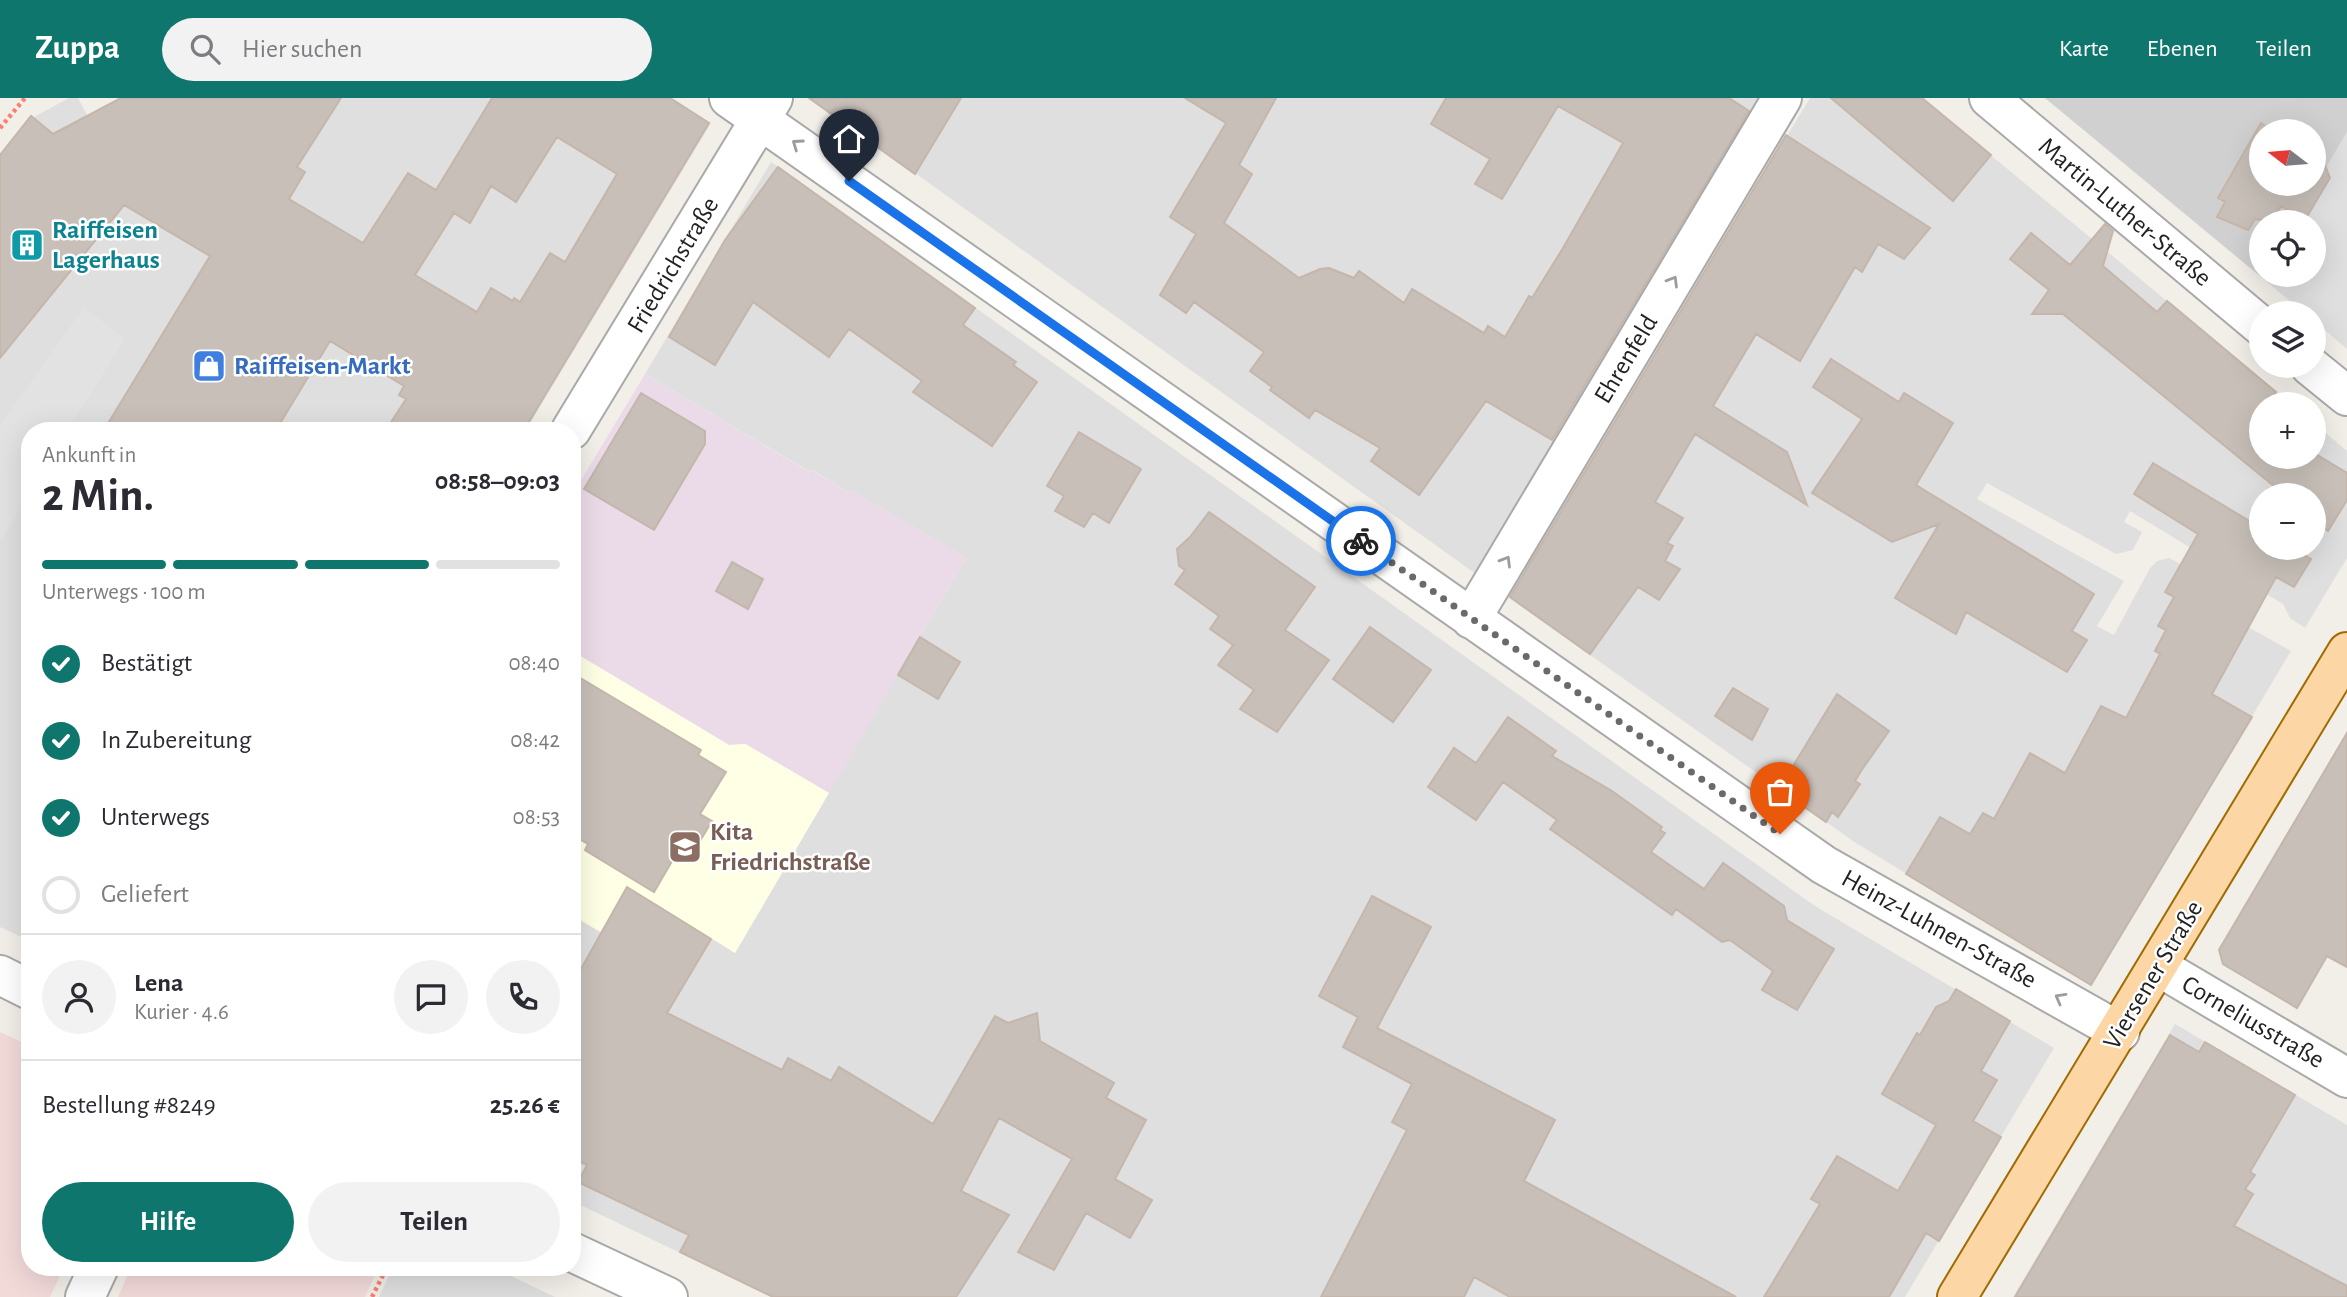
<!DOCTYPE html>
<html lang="de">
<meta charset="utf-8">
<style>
body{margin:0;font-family:"Alegreya Sans",sans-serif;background:#f2f2f3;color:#2b2b33;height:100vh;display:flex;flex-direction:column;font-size:26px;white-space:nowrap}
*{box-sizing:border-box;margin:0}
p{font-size:23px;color:#7c7c81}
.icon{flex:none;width:38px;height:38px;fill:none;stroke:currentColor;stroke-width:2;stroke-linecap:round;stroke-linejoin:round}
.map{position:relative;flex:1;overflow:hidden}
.drawer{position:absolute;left:21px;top:324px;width:560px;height:854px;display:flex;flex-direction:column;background:#fff;border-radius:28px;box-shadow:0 7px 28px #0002}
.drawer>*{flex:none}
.needle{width:46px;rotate:286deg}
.buttons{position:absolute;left:2249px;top:21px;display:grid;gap:14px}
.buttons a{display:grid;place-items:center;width:77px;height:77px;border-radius:50%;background:#fff;box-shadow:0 7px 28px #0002;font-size:35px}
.pin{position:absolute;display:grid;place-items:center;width:60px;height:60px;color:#fff;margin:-72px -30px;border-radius:50% 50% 50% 0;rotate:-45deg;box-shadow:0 0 7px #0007}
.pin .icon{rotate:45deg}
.courier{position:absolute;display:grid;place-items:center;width:70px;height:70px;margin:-35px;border:5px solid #1a73e8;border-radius:50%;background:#fff;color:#222;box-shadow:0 2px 9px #0007}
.summary em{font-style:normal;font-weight:700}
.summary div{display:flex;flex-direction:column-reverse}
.summary{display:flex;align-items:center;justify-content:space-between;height:119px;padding:0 21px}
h1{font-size:46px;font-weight:700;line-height:52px}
.bar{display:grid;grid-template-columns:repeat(4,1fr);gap:10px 7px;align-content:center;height:84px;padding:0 21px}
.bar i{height:9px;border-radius:5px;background:#e1e1e2}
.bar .on{background:#0f766e}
.bar p{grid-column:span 4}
.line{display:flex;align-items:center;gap:18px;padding:0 21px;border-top:2px solid #e1e1e2}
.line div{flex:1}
.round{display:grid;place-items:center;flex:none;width:74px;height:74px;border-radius:37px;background:#f2f2f3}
ol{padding:0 21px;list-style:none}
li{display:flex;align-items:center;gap:21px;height:77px}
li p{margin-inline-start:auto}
li .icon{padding:7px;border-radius:50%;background:#0f766e;color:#fff;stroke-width:4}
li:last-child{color:#7c7c81}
li i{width:38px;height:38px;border:4px solid #e1e1e2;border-radius:50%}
.action{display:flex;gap:14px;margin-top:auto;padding:14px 21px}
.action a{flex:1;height:80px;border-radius:42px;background:#0f766e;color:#fff;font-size:28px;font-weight:700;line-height:80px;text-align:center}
.action a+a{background:#f2f2f3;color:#2b2b33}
header{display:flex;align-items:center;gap:42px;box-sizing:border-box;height:98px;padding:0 35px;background:#0f766e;color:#fff}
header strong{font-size:33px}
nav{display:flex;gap:38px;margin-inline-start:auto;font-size:24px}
.search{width:490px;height:63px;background:#f2f2f3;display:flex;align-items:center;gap:18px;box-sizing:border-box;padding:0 24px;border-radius:38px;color:#7c7c81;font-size:26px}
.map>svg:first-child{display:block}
.residential{fill:#e0dfdf;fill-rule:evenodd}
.commercial{fill:#f2dad9}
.industrial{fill:#ebdbe8}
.education{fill:#ffffe5}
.religious{fill:#d0d0d0;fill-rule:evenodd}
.parking{fill:#e2e2e2}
.building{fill:#c7bfb8;stroke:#c4b6ab;stroke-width:2;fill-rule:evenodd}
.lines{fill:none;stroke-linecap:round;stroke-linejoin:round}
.minor-casing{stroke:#a9a9a9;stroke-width:42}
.major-casing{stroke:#a06b00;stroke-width:42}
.path{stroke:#fa8072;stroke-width:4.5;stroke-dasharray:3.5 3.5;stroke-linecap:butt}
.minor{stroke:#fff;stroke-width:38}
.major{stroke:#fcd6a4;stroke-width:38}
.oneway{stroke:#9c9c9c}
.done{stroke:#6b6a68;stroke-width:7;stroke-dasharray:0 12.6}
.route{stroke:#1a73e8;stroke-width:9}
.labels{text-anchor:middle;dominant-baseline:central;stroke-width:5;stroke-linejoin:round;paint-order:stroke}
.street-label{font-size:26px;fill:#222;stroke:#fff}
.culture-label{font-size:26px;font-weight:bold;fill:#0d838f;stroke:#fff;text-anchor:start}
.shop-label{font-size:26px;font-weight:bold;fill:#366cbe;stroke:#fff;text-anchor:start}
.education-label{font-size:26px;font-weight:bold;fill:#785e54;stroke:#fff;text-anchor:start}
</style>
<header>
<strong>Zuppa</strong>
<div class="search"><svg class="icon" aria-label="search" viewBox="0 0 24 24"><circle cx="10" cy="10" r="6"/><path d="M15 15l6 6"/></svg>Hier suchen</div>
<nav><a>Karte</a><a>Ebenen</a><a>Teilen</a></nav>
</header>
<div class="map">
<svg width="2347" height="1199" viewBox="0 0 2347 1199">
<rect width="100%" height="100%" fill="#f2efe9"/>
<path class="residential" d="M69 0H78L87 17 120 0H671L711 25 526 332H30V843L0 829V56L32 17 34 19Z
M810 0H1764L1476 476Z
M1810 0H1922L2291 306H2261V359H2314V325L2347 353V460L2305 530 2290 520 2283 506 2130 413 2124 424 2142 434 2133 452 2116 456 1987 385 1977 401 2124 483 2097 528 2114 537 2150 470 2157 463 2169 460 2221 487 2248 529 2291 553 2091 888 1856 745 1508 499ZM2261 397H2314V450H2261Z
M2347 34V251L2314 223V215H2304L2261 179 2314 177V124H2294L2297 119 2305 123 2324 91 2316 86Z
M771 64 1815 808 2054 950 1905 1199H772L572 1103V817L622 847 650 802 735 855 966 460 852 393 850 395 812 372 810 374 645 276Z
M2175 926 2347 1027V1199H2013Z
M393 1169H492L555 1199H379Z"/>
<path class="commercial" d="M0 934 30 948V1169H64L50 1199H0Z
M131 1169H379L365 1199H118Z"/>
<path class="industrial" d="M645 276 809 374 811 372 850 395 852 393 966 460 829 695 746 646 729 647 572 553V397Z"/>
<path class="education" d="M572 553 729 647 745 646 829 695 735 855 650 802 622 847 572 817Z"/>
<path class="religious" d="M2045 0H2347V34L2317 85 2324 90 2305 123 2297 119 2294 124H2261V179ZM2261 33H2314V86H2261Z"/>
<path class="parking" d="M84 209 125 241 68 332H30V395L0 444V327Z"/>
<path class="building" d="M121 0H341L297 69 305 74 289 101 363 145 408 75 436 92 492 0H670L709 25 524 332H386L406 301 399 297 404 288 330 243 276 332H104L210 158 124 107 0 260V57L31 18 53 36ZM557 39 617 76 565 164 550 155 520 204 514 200 513 203 491 190 477 214 415 177 454 115 470 125 491 88 516 104Z
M809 0H961L915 76Z
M1185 0H1276L1239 67 1252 76 1224 125 1299 180 1320 171 1329 170 1354 180 1359 173 1404 205 1412 191 1484 235 1488 228 1505 239 1529 198 1532 200 1563 150 1623 45 1558 8 1502 101 1475 86 1490 61 1431 26 1446 0H1729L1749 13 1552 342 1486 303 1419 397 1371 363 1380 350 1315 312 1309 320 1270 292 1272 289 1250 273 1264 254 1194 204 1186 215 1160 197 1196 136 1170 119 1226 25Z
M1831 0H1922L1991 57 1953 103Z
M2261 25 2270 31 2290 27 2301 33H2261V86H2314V40L2330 80 2305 122 2281 108 2272 124 2255 121 2248 132 2217 119 2225 104 2218 100Z
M1786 37 1930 130 1904 161 1878 146 1862 174 1855 169 1800 263 1756 236 1713 308 1787 354 1807 407 1695 336 1655 404 1683 420 1667 445 1673 448 1665 463 1680 471 1659 502 1638 489 1590 556 1510 499Z
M778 69 975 210 963 227 1016 264 1013 267 1037 284 992 348 913 294 922 283 849 231 829 259 753 204 715 267 669 239 725 142Z
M2105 126 2113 133 2103 168 2157 214 2167 203 2276 294 2268 306H2261L2258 322 2261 359H2314V355L2347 375V402L2328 433 2314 421V397H2285L2063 216H2032L2049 192 2010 161 2031 135 2070 167Z
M1831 261 1899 304 1904 295 1953 325 1916 387 2094 496 2072 533 2087 542 2067 574 1966 514 1956 536 1895 500 1939 426 1892 444 1812 395 1862 321 1813 289Z
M641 295 705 333V346L654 432 584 391Z
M1079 334 1141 371 1109 425 1093 415 1084 429 1055 413 1064 398 1047 388Z
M2153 365 2261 430V450H2293L2311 461 2294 489 2276 479 2212 596 2252 619 2091 887 1906 776 1940 719 1970 736 1983 715 1994 721 2030 655 2065 675 2101 608 2126 620 2160 556 2155 553 2166 532 2158 528 2174 499 2165 494 2198 436 2134 396Z
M1209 414 1315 489 1285 532 1329 562 1277 634 1240 611 1254 592 1218 567 1233 547 1210 531 1219 518 1175 486 1185 472 1179 468 1177 451 1190 439Z
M732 464 763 481 748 511 716 493Z
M1370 529 1431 572 1393 624 1333 581Z
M920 539 960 564 938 601 898 577Z
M572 575 701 652 698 657 726 674 700 716 712 723 694 753 682 746 654 794 585 752 588 746 572 737Z
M1733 590 1768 611 1752 642 1715 618Z
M1837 596 1889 633 1861 673 1855 683 1860 686 1838 719 1832 714 1826 724 1779 691Z
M1508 619 1556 653 1552 658 1612 693 1662 729 1660 732 1665 735 1651 754 1704 791 1723 765 1784 808 1787 822 1834 851 1797 912 1762 892 1773 873 1730 842 1722 844 1676 811 1672 817 1550 731 1557 722 1503 684 1476 722 1428 689 1454 650 1476 665Z
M2347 635V869L2327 858 2297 910 2223 866 2219 852Z
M627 789 711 841 667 915 782 972 788 960 831 983 839 969 933 1026 995 918 1008 925 1037 915 1040 943 1114 985 1106 1000 1146 1022 1115 1081 1152 1102 1130 1140 1086 1115 1054 1172 1018 1154 1072 1061 999 1020 961 1093 1009 1117 956 1199H773L680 1154 689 1137 578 1084 587 1067 572 1060V887Z
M1372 798 1431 829 1377 930 1555 1022 1524 1083 1736 1199H1510L1474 1179 1464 1199H1321L1407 1032 1392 1024 1412 986 1343 949 1358 919 1319 898Z
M1956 891 2010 923 1981 973 1997 982 1973 1023 2001 1039 1939 1143 1926 1135 1889 1199H1764L1820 1106 1811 1101 1837 1058 1898 1093 1936 1027 1882 996 1917 935 1920 937 1936 909 1949 903Z
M2170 937 2199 954 2205 944 2295 997 2250 1074 2255 1077 2245 1091 2253 1096 2234 1128 2347 1188V1199H2015Z"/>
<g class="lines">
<defs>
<path id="minor" d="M729 0 1824 767 2120 934
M1989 0 2261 228
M2310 268 2347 298
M571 332 773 0
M1471 521 1782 0
M2159 869 2347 980
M0 877 30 892
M572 1154 668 1199
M85 1199 99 1169"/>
<path id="major" d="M1957 1199 2347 554"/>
</defs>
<use href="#minor" class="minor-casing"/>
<use href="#major" class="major-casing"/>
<path class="path" d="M0 30 25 0
M372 1199 387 1169"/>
<use href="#minor" class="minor"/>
<use href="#major" class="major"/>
</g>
<defs><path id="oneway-chevron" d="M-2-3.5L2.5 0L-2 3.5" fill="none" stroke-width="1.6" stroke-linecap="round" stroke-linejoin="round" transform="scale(1.75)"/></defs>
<g class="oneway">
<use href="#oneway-chevron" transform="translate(797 46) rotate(-145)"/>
<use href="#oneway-chevron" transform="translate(1673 183) rotate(-59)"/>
<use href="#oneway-chevron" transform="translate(1506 463) rotate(-59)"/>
<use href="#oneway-chevron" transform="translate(2060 900) rotate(-151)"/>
</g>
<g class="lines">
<path class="done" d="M1361 443 1780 736"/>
<path class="route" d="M849 83 1361 443"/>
</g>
<defs>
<symbol id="building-square" viewBox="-11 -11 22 22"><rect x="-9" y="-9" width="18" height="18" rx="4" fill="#0f9aa8" stroke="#fff"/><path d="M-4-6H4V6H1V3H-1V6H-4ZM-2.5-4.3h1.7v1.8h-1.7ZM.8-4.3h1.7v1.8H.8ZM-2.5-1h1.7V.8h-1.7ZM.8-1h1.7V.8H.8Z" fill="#fff"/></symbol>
<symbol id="shop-square" viewBox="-11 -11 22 22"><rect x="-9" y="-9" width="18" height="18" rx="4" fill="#3f7fe0" stroke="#fff"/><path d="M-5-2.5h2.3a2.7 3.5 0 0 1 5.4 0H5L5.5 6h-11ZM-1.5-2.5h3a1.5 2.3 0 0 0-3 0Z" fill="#fff"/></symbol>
<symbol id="school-square" viewBox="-11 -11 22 22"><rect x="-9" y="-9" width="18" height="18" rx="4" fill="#8d6e63" stroke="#fff"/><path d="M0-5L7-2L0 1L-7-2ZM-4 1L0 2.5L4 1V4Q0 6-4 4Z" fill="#fff"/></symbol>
</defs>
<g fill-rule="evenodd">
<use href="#building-square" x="8" y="128" width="38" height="38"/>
<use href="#shop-square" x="190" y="249" width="38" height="38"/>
<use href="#school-square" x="666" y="730" width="38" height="38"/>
</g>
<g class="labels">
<g class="street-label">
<text transform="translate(2125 114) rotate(40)">Martin-Luther-Straße</text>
<text transform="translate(673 167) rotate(-59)">Friedrichstraße</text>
<text transform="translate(1626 261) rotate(-59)">Ehrenfeld</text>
<text transform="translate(1939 831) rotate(29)">Heinz-Luhnen-Straße</text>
<text transform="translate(2153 877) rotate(-59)">Viersener Straße</text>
<text transform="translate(2253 924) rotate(30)">Corneliusstraße</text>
</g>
<g class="culture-label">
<text x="52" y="132">Raiffeisen<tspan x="52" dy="30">Lagerhaus</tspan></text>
</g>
<g class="shop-label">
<text x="234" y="268">Raiffeisen-Markt</text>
</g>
<g class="education-label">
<text x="710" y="734">Kita<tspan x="710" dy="30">Friedrichstraße</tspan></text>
</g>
</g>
</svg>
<div class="buttons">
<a><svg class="needle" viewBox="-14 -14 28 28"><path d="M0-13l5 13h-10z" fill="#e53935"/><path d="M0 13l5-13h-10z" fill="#7c7c81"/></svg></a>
<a><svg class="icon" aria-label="locate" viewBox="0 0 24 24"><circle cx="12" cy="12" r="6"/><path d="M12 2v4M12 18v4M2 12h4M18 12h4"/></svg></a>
<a><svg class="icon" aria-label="layers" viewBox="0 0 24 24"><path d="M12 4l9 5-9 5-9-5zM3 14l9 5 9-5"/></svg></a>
<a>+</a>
<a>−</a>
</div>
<div class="pin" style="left:1780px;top:736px;background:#ea580c"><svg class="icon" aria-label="bag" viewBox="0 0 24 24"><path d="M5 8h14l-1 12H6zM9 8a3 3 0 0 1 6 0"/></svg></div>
<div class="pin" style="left:849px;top:83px;background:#1f2937"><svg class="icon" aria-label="home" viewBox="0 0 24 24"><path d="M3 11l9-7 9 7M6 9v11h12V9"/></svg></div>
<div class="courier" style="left:1361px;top:443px"><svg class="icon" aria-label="bike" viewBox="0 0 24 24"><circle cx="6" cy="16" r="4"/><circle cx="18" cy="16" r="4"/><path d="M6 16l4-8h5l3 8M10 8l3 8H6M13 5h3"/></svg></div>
<section class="drawer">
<div class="summary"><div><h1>2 Min.</h1><p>Ankunft in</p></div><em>08:58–09:03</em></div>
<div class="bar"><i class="on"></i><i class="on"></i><i class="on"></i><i></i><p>Unterwegs · 100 m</p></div>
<ol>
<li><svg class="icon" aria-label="check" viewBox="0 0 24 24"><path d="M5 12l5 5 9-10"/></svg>Bestätigt<p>08:40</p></li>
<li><svg class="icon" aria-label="check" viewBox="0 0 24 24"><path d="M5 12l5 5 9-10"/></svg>In Zubereitung<p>08:42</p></li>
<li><svg class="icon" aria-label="check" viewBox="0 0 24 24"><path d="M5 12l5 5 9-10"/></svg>Unterwegs<p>08:53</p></li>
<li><i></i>Geliefert</li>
</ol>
<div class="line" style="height:126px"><a class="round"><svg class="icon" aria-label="person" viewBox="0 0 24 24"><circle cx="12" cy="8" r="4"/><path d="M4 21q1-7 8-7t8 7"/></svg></a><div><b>Lena</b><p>Kurier · 4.6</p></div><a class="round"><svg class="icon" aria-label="chat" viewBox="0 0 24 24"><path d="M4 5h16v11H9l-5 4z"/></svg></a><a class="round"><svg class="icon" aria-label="phone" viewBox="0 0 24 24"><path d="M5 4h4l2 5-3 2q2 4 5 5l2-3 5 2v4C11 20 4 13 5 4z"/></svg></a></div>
<div class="line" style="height:91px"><div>Bestellung #8249</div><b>25.26 €</b></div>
<div class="action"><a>Hilfe</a><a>Teilen</a></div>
</section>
</div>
